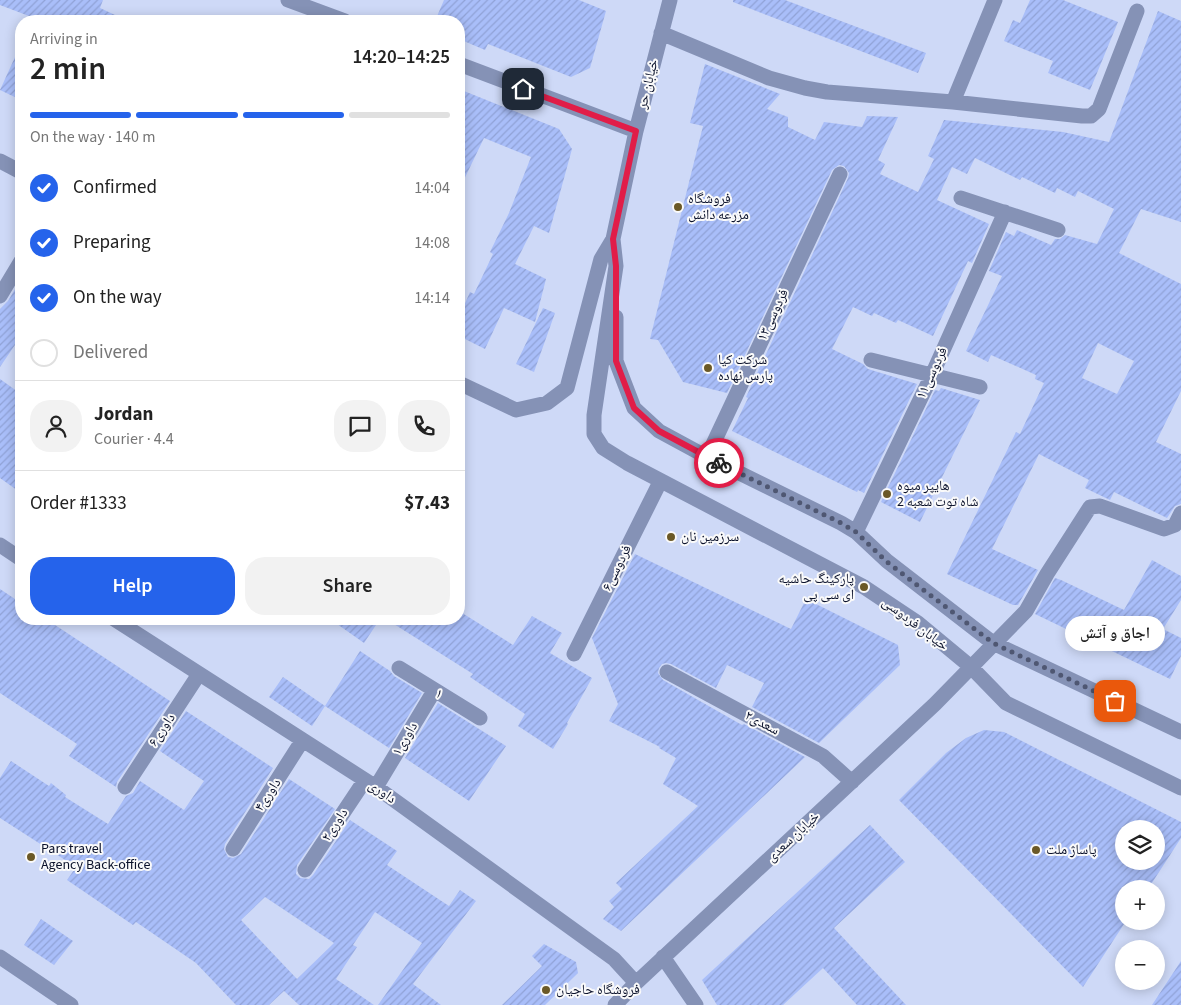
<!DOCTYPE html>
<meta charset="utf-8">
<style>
body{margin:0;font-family:"Source Sans 3","Noto Naskh Arabic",sans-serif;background:#f2f2f2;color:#222;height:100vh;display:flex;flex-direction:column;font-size:19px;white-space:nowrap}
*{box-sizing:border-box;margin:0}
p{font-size:16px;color:#767676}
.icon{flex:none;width:28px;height:28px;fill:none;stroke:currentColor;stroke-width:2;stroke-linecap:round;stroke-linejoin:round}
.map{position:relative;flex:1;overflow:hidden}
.drawer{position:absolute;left:15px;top:15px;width:450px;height:610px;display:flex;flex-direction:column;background:#fff;border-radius:20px;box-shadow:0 2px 12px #0003}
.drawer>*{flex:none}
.fabs{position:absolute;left:1115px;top:820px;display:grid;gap:10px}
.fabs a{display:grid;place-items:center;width:50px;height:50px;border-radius:50%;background:#fff;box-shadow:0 2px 12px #0003;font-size:25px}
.pin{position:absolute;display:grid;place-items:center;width:42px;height:42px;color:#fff;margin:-21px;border-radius:10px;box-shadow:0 2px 8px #0006}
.courier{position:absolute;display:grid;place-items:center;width:50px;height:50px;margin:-25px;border:4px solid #e11d48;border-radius:50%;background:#fff;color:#222;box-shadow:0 1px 6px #0007}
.bubble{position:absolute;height:35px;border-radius:18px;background:#fff;box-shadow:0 2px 12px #0003;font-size:16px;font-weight:600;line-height:35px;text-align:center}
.head em{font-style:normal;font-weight:600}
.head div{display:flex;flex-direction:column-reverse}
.head{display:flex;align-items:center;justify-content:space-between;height:85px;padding:0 15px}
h1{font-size:32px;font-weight:600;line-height:38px}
.bar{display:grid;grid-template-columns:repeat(4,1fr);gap:8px 5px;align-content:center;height:60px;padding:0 15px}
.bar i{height:6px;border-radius:4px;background:#e0e0e0}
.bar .active{background:#2563eb}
.bar p{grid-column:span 4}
.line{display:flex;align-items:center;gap:12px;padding:0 15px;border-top:1px solid #e0e0e0}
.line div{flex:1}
.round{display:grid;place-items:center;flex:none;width:52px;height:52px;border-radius:20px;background:#f2f2f2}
ol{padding:0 15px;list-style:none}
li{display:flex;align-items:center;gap:15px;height:55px}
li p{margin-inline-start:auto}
li .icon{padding:5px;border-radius:50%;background:#2563eb;color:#fff;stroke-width:4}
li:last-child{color:#767676}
li i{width:28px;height:28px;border:2px solid #e0e0e0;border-radius:50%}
.button{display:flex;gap:10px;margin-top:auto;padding:10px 15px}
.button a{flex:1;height:58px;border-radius:20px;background:#2563eb;color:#fff;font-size:20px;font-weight:600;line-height:58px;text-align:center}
.button a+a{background:#f2f2f2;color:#222}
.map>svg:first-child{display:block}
.building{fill:url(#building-hatch);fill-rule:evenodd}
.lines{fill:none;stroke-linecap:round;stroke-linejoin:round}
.minor{stroke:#8592b6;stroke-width:15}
.done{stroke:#4f5772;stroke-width:5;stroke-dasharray:0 9}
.route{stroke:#e11d48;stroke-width:6}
.poi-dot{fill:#6b5927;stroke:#fafafa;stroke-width:2}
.labels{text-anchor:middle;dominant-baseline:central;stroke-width:4;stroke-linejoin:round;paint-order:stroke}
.street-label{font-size:14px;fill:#0a112b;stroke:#fafafa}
.poi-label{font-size:14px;fill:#0a112b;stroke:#fafafa;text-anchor:start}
</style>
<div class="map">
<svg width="1181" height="1005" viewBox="0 0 1181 1005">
<defs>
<pattern id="building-hatch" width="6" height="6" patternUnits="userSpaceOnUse" patternTransform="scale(1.25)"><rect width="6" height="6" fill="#a9bef9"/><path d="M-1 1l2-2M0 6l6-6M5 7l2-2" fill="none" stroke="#90a2d6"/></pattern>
</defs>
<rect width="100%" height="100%" fill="#ced9f7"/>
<path class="building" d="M0 0H103L100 8 128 21H42L0 5Z
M444 0H579L606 11 590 68 571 77 488 44 485 50 459 39V21H435Z
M733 0H785L926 53 918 73 733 2Z
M1030 0H1063L1118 22 1090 90 1048 73 1053 61 1004 41 1013 20 1020 23Z
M1158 11 1181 21V222L1141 209 1119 253 1181 284V391L1156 442 1181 454V504L1175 506 1167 518 1114 492 1110 500 1085 488 1089 480 1039 454 992 549 1038 570 1018 605H1013L947 574 1016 432 1020 434 1044 383 1035 379 1036 375 991 355 988 362 966 351 1002 276 989 271 1006 232 1014 236 1017 230 1051 245 1055 239H1060L1065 235 1097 244 1114 209 1078 191 1075 197 1057 188 1055 193 1022 177 1020 180 975 158 967 174 952 167 937 200 989 224 972 263 968 261 933 336 898 320 896 323 874 313 872 316 853 307 832 349 863 364 868 369 917 384 864 493 858 490 857 492 732 431 748 398 746 397 848 178 849 173 844 166 839 165 832 170 727 393 683 382 658 340 650 339 703 126 690 123 705 64 780 94 767 109 788 117V127L815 140 824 122 862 127 867 116 898 117 878 160 885 164 880 174 918 192 934 159 928 156 944 120 1063 132 1109 142ZM1098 343 1134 361 1117 394 1082 378Z
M21 44V100L0 90Z
M459 89 559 129 572 149 549 233 534 226 515 264 546 279 535 322 504 308 485 349 459 336V317L470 292 474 294 493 254 490 252 509 213 531 157 484 138 459 190Z
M21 279V336L0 367V309L8 301Z
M543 308 555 313 534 372 516 364Z
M0 379 21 394V493L0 478Z
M941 388 980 400 920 522 881 502 935 390 939 391Z
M635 554 791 629 806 599 898 645 900 665 819 743 752 707 764 683 727 665 716 688 671 664 666 663 662 664 659 668 658 673 663 680 742 725 744 724 805 757 621 931 603 919 614 907 609 901 622 889 616 883 698 806 663 784 676 758 659 748 660 747 609 721 618 704 592 638Z
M1152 560 1181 576V600L1163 629 1181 638V656L1170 679 1035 614 1055 578 1061 580 1124 610Z
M0 589 21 603V619H46L170 701 117 782 116 787 69 756 77 744 0 693Z
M459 611 513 645 532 616 562 633 550 653 592 678 567 723 568 724 553 749 518 726 525 714 470 677 473 674 386 619H459Z
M330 619H380L364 643Z
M360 651 390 671 394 676 422 693 389 748 325 706Z
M283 677 325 706 312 726 269 697Z
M438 703 506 746 469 801 405 758Z
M186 711 273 768 225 844 224 849 228 857 233 858 241 854 289 779 335 809 297 865 296 874 300 878 309 879 313 875 350 820 397 851 387 865 449 906 460 890 476 901 413 984 441 1005H378L422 943 375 912 353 945 357 947 336 979 374 1005H299L284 991 269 1005H236L196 963 136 922 133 925 67 880 76 867 0 818V778L11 761 49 786 51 783 66 795 65 797 108 824 126 796 133 793 140 781 184 810 204 781 160 751ZM265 897 334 943 297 979 241 920Z
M984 730 1004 732 1181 822V838L1148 889H1124V921H1126L1083 987 899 800 946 753 966 738ZM1124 829H1156V861H1124Z
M870 825 905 862 834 928 906 1005H857L823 968 783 1005H717L702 980Z
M41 919 73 941 54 965 24 945Z
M544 944 576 962 578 973 545 1005H502L542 966 532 956Z
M1181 961V1005H1152Z"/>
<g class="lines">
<path class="minor" d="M288 0 345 21
M670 0 636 131 613 239 616 266 594 415V434L603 448 627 463 864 587 918 623 971 667 1006 703 1181 788
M661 33 769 78 805 88 827 92 953 102 1082 116H1091L1099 109 1137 11
M459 64 636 131
M953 102 995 0
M0 161 21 172
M961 198 1058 230
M0 296 21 261
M616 317V361L634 408 659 431 707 457 841 523 856 532 887 561 993 643 1181 732
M871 360 980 387
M459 383 516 410 547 403 567 388 601 259 613 239
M707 457 840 174
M856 532 932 375 1005 212
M0 545 21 559
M114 619 376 787 614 959 636 983
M574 654 660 482
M399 668 480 718
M667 672 823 756 852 782
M125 787 199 674
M376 787 434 691
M233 849 302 741
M305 870 365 780
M0 957 71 1005
M663 957 696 1005
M615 1005 636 983 935 704 1026 611 1047 574 1090 507 1100 506 1164 529 1175 525 1181 513"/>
</g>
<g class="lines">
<path class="done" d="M719 463 841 523 856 532 887 562 993 643 1115 701"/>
<path class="route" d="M523 89 636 131 613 239 616 266V361L634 408 659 431 719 463"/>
</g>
<g class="poi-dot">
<circle cx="678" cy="207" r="5"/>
<circle cx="708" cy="368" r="5"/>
<circle cx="887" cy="494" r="5"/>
<circle cx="671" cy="537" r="5"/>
<circle cx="864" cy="587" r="5"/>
<circle cx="1036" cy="850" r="5"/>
<circle cx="31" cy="857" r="5"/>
<circle cx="546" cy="990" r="5"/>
</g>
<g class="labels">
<g class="street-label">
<text transform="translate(648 84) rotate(-76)">خیابان حر</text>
<text transform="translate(773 315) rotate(-65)">فردوسی۱۳</text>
<text transform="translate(932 373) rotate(-65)">فردوسی۱۱</text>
<text transform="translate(617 568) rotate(-64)">فردوسی۶</text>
<text transform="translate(915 624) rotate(37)">خیابان فردوسی</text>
<text transform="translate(439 694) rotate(31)">۱</text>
<text transform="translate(762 723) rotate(28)">سعدی۲</text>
<text transform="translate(162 730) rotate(-56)">داوری۶</text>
<text transform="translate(405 739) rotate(-59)">داوری۱</text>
<text transform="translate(382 792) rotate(34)">داوری</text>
<text transform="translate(268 795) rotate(-57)">داوری۴</text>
<text transform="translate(335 825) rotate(-57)">داوری۲</text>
<text transform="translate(793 837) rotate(-43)">خیابان سعدی</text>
</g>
<g class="poi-label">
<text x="688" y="199">فروشگاه<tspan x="688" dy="16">مزرعه دانش</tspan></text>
<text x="718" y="360">شرکت کیا<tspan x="718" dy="16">پارس نهاده</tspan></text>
<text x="897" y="486">هایپر میوه<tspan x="897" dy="16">شاه توت شعبه 2</tspan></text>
<text x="681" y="537">سرزمین نان</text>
<text x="854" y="579" text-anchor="end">پارکینگ حاشیه<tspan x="854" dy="16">ای سی پی</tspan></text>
<text x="41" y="849">Pars travel<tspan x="41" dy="16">Agency Back-office</tspan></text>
<text x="1046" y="850">پاساژ ملت</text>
<text x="556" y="990">فروشگاه حاجیان</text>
</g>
</g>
</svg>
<div class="fabs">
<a><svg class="icon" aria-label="layers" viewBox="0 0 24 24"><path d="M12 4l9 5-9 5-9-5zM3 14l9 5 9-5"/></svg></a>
<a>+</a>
<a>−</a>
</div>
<div class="pin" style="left:1115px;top:701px;background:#ea580c"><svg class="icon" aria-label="bag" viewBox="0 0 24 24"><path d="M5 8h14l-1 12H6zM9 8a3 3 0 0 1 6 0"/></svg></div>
<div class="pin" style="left:523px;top:89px;background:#1f2937"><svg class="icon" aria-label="home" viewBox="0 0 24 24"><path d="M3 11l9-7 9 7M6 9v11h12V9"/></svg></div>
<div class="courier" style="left:719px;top:463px"><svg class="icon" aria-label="bike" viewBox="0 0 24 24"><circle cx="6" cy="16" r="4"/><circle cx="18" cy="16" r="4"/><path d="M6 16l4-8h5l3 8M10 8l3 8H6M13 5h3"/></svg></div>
<div class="bubble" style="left:1065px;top:616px;width:100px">اجاق و آتش</div>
<section class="drawer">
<div class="head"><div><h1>2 min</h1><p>Arriving in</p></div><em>14:20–14:25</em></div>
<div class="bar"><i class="active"></i><i class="active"></i><i class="active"></i><i></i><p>On the way · 140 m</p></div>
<ol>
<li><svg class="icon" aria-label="check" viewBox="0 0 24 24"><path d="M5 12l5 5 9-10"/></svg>Confirmed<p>14:04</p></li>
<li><svg class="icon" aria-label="check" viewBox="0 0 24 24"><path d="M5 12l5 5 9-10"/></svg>Preparing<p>14:08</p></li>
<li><svg class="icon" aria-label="check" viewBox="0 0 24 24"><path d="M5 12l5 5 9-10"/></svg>On the way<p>14:14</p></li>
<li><i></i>Delivered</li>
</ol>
<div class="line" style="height:90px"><a class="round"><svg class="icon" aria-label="person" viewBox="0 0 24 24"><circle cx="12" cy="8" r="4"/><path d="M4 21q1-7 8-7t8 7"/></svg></a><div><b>Jordan</b><p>Courier · 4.4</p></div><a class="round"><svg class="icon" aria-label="chat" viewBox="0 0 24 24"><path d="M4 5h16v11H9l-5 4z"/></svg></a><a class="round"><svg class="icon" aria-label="phone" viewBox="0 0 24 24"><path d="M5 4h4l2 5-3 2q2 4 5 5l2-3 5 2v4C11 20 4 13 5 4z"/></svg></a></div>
<div class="line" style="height:65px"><div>Order #1333</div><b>$7.43</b></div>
<div class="button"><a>Help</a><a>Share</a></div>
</section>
</div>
